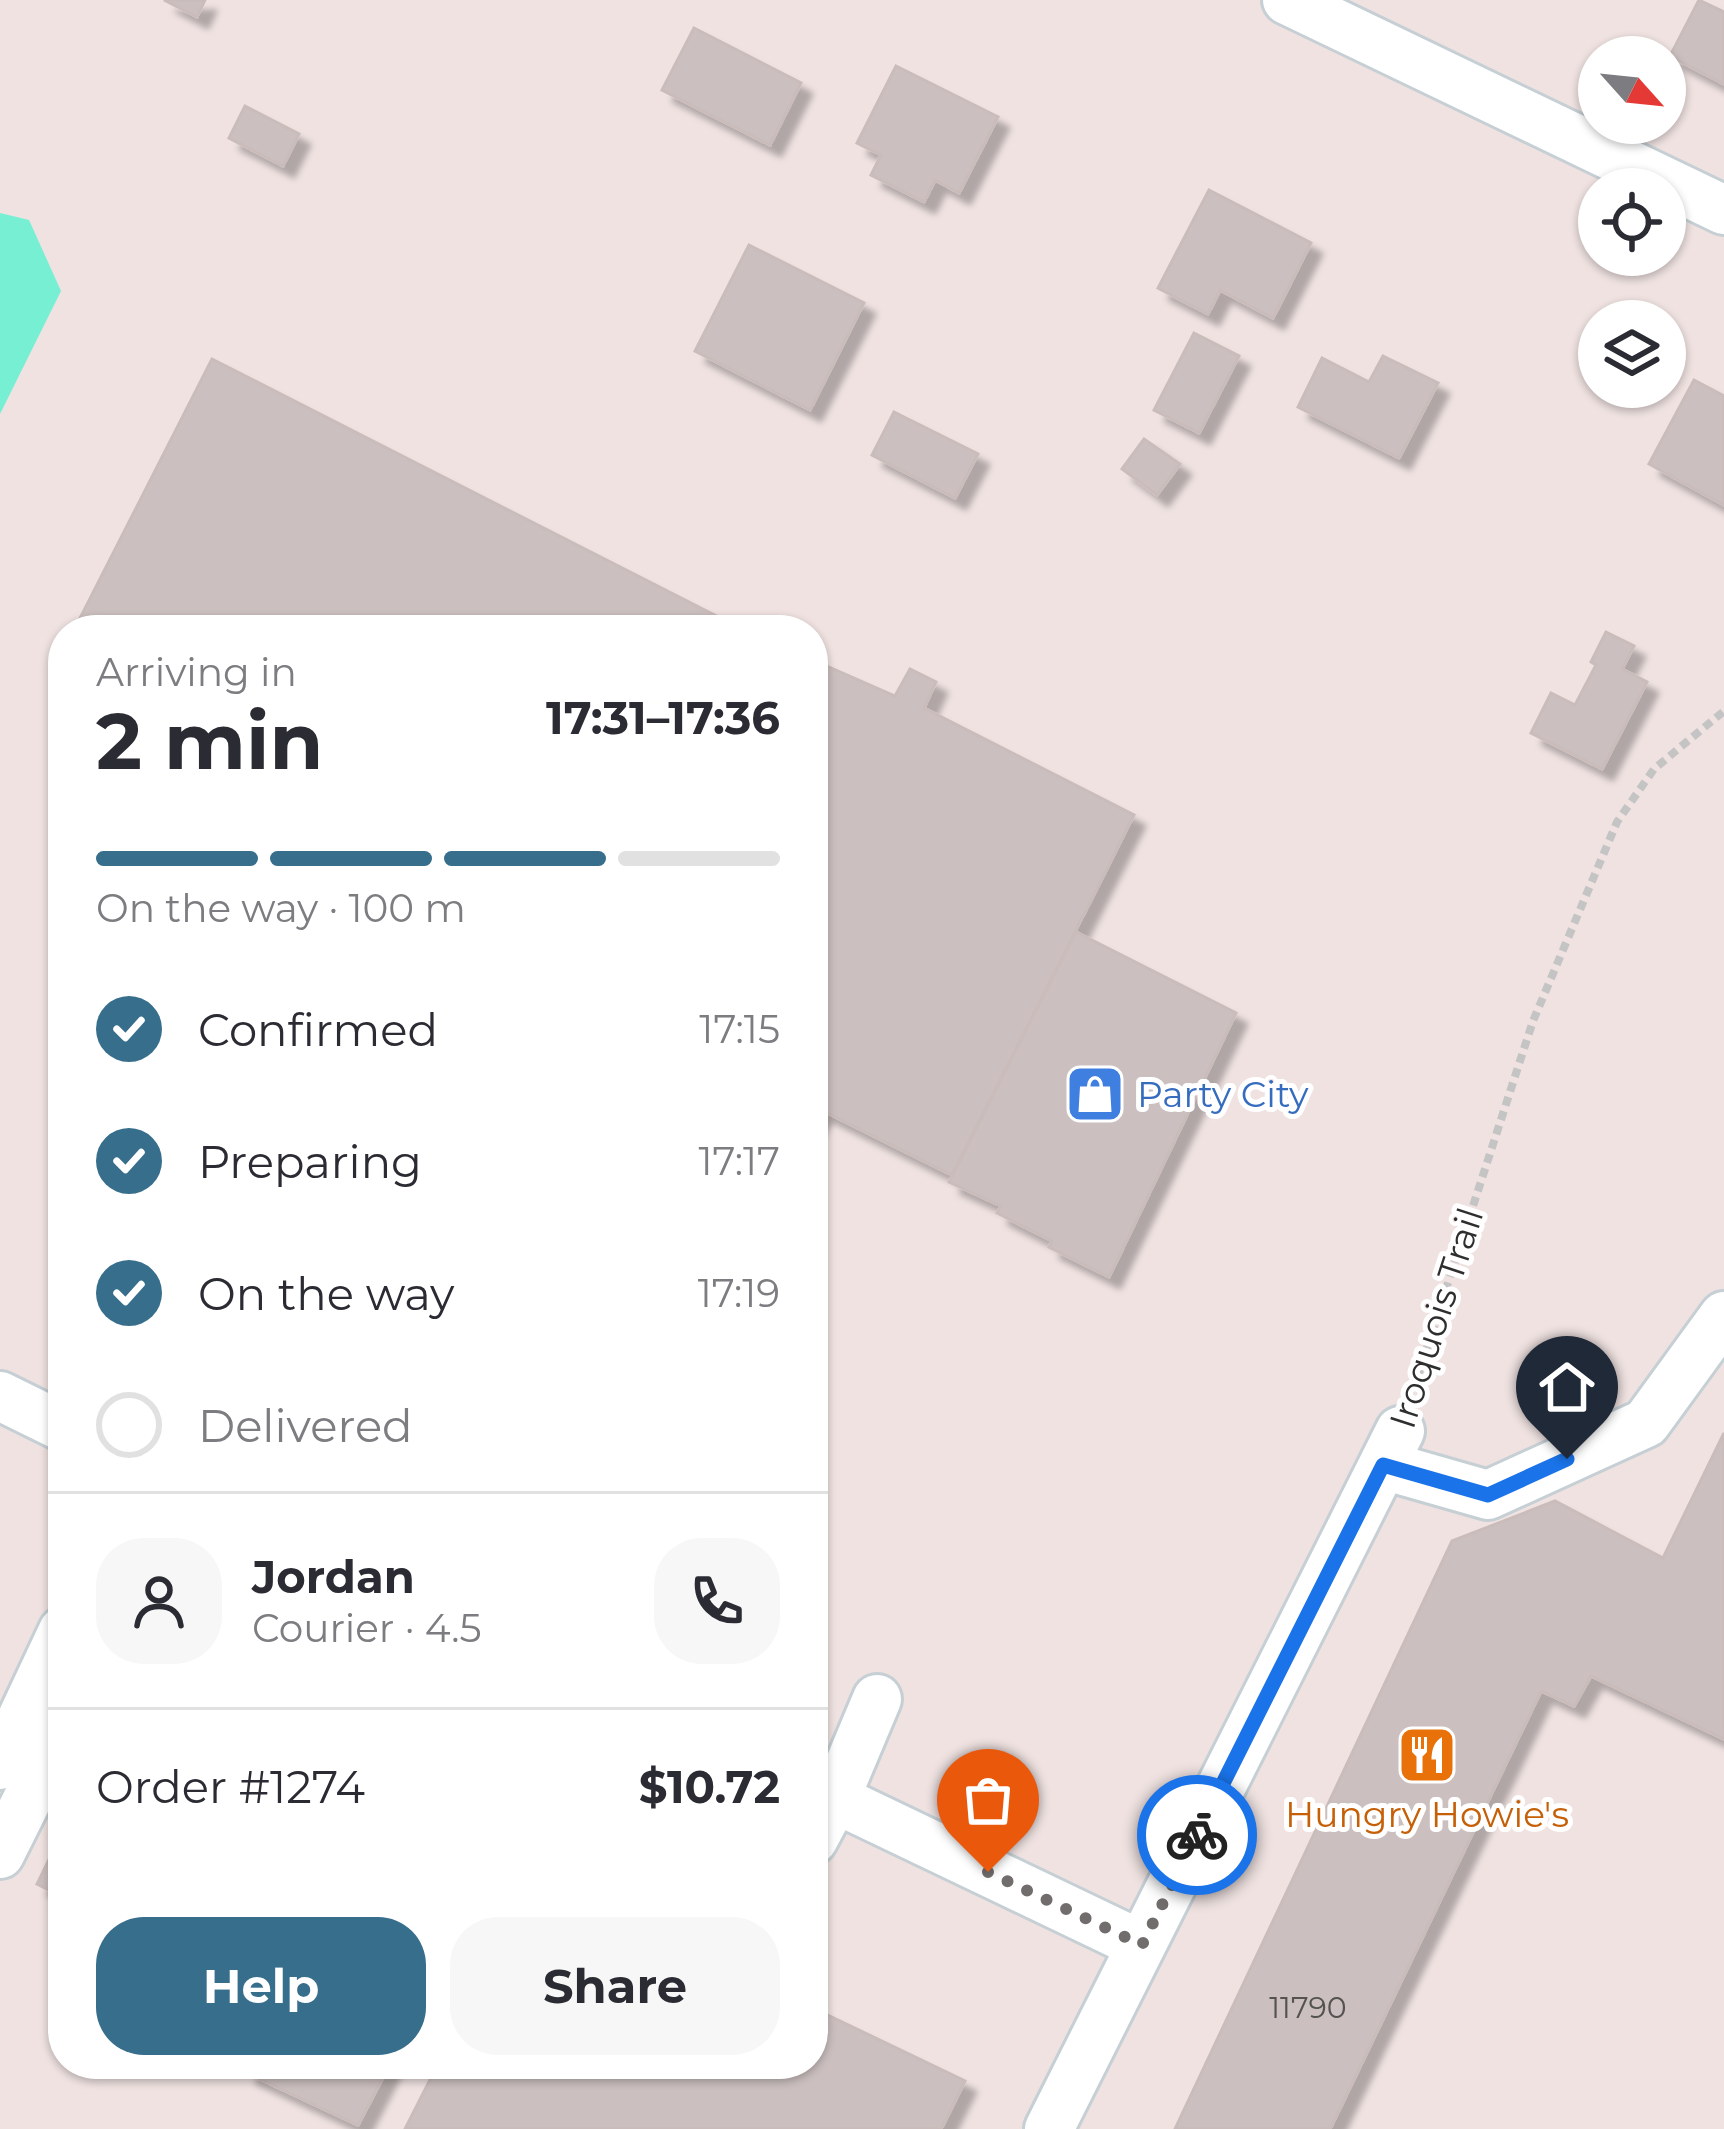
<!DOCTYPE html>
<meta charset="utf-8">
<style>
body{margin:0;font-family:Montserrat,sans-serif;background:#f7f7f7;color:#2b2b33;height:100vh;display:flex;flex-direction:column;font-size:45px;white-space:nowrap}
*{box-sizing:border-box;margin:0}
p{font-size:39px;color:#7c7c81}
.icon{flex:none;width:66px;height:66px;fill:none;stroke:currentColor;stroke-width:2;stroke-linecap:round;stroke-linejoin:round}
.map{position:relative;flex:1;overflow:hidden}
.details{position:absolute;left:48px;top:615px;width:780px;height:1464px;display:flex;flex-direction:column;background:#fff;border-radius:48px;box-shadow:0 3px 9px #0004}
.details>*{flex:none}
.needle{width:78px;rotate:117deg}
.fabs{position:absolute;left:1578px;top:36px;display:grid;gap:24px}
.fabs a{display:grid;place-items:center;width:108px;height:108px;border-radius:50%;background:#fff;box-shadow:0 3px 9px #0004;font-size:60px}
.pin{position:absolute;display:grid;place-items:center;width:102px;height:102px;color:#fff;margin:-123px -51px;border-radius:50% 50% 50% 0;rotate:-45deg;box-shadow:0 0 12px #0007}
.pin .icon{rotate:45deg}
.courier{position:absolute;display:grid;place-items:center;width:120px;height:120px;margin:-60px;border:9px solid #1a73e8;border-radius:50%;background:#fff;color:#222;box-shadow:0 3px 15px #0007}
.head em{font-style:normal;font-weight:700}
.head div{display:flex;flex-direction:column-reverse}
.head{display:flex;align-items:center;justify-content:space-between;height:204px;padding:0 48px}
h1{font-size:78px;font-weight:700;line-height:90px}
.bar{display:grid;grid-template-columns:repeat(4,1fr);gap:18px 12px;align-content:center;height:144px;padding:0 48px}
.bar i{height:15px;border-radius:9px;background:#e1e1e2}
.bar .selected{background:#366e8c}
.bar p{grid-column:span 4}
.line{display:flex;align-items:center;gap:30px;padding:0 48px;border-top:3px solid #e1e1e2}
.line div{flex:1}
.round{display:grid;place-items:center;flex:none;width:126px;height:126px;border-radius:48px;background:#f7f7f7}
ol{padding:0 48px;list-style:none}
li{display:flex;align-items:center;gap:36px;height:132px}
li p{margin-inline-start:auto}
li .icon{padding:12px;border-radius:50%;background:#366e8c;color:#fff;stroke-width:4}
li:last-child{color:#7c7c81}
li i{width:66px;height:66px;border:6px solid #e1e1e2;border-radius:50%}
.cta{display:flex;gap:24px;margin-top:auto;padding:24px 48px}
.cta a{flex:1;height:138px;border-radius:48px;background:#366e8c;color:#fff;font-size:48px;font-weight:700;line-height:138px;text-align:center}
.cta a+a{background:#f7f7f7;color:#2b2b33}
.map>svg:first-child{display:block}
.water{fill:#76efd3}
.building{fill:#cbc0bf;stroke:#cabcba;stroke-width:3;filter:url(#shadow)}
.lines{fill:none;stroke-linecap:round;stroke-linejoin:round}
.minor-casing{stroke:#c5cfd4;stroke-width:54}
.path{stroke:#c4c4c4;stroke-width:8;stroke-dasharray:9 6;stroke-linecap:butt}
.minor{stroke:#fff;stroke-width:48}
.done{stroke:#726d6d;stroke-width:12;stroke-dasharray:0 21.6}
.route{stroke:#1a73e8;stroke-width:15}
.labels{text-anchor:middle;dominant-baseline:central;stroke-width:10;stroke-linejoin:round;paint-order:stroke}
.number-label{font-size:30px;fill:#555252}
.shop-label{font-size:36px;fill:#366cbe;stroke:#fff;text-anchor:start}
.street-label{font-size:36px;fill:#2e2e2e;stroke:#fff}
.food-label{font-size:36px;fill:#c56008;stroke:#fff}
</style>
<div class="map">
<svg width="1724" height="2129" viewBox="0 0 1724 2129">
<defs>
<filter id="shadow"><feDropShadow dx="11" dy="11" stdDeviation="3" flood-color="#0004"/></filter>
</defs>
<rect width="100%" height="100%" fill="#efe2e1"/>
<path class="water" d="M0 213 29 220 61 291 0 414Z"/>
<path class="building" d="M164 0H205L197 17Z
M1699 0 1724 12V84L1670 56Z
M694 28 801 83 770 145 662 90Z
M896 66 998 117 959 193 935 180 924 202 871 175 881 155 857 143Z
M245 106 299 134 283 166 229 138Z
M1209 190 1311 243 1273 318 1220 290 1208 314 1158 288Z
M749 245 864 303 810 410 695 351Z
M1194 333 1239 356 1199 433 1154 410Z
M1383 356 1438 383 1399 458 1298 407 1322 358 1369 382Z
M212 359 738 627 737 630H74Z
M1694 380 1724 396V505L1649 464Z
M894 412 978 454 955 498 872 455Z
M1144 439 1180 464 1157 495 1122 469Z
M1606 632 1634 646 1622 669 1647 682 1602 769 1531 733 1551 693 1575 705 1596 665 1591 662Z
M813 660 895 696 910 669 936 682 924 708 1134 815 952 1175 821 1110 813 1124Z
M1076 932 1236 1013 1109 1277 1049 1247 1052 1241 997 1213 1001 1206 949 1182Z
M1724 1433V1739L1591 1676 1574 1706 1541 1691 1330 2129H1175L1452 1541 1555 1501 1663 1558Z
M63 1831V1897L37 1884Z
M813 2008 965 2081 941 2129H405L438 2064H813Z
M250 2064H390L358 2125 245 2072Z"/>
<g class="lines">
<defs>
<path id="minor" d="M1287 0 1724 210
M0 1396 63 1427
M1383 1465 1488 1495 1646 1423 1724 1316
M0 1765 63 1631
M813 1788 1141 1945
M813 1840 835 1799 877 1699
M0 1854 63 1728
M1049 2129 1400 1431"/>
</defs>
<use href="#minor" class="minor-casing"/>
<path class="path" d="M1413 1391 1533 1021 1617 822 1654 769 1724 711"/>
<use href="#minor" class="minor"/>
</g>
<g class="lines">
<path class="done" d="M988 1872 1142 1945 1197 1835"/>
<path class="route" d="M1197 1835 1383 1465 1488 1495 1567 1459"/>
</g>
<defs>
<symbol id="shop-square" viewBox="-11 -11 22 22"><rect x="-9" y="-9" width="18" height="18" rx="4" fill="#3f7fe0" stroke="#fff"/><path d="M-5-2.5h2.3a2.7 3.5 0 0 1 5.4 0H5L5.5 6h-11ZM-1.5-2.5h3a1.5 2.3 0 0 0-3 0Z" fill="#fff"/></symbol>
<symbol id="restaurant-square" viewBox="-11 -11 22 22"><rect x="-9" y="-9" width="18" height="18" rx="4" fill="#e8710a" stroke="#fff"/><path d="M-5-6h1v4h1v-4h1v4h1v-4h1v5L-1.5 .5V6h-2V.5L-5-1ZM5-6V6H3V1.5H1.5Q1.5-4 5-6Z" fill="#fff"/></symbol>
</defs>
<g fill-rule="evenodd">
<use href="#shop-square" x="1062" y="1061" width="66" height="66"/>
<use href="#restaurant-square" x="1394" y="1722" width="66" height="66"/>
</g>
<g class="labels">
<g class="number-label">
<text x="1308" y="2007">11790</text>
</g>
<g class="shop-label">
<text x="1137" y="1094">Party City</text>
</g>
<g class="street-label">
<text transform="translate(1436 1318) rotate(-72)">Iroquois Trail</text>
</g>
<g class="food-label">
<text x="1427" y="1814">Hungry Howie's</text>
</g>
</g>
</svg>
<div class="fabs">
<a><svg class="needle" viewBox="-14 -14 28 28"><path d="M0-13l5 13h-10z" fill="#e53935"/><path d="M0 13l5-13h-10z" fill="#7c7c81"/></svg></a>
<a><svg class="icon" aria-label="locate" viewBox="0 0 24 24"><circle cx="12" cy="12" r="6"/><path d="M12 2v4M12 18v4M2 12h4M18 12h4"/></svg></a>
<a><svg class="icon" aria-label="layers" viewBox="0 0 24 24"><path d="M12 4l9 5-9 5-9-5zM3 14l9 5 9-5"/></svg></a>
</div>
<div class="pin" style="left:988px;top:1872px;background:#ea580c"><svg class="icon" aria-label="bag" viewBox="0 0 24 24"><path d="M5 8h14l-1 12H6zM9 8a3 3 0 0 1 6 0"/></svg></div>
<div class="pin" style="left:1567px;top:1459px;background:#1f2937"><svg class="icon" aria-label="home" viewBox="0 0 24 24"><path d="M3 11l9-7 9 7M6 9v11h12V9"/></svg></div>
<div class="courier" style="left:1197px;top:1835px"><svg class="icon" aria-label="bike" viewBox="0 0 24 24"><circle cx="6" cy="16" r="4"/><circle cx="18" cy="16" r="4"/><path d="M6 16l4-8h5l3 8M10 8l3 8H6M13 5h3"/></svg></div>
<section class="details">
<div class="head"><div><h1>2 min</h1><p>Arriving in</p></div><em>17:31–17:36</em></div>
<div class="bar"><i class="selected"></i><i class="selected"></i><i class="selected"></i><i></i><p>On the way · 100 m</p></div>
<ol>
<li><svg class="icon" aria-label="check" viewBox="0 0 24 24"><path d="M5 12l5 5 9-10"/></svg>Confirmed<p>17:15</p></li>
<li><svg class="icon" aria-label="check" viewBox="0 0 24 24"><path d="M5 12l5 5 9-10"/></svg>Preparing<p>17:17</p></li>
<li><svg class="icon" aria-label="check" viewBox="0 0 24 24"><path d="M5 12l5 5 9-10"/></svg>On the way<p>17:19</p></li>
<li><i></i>Delivered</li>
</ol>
<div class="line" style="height:216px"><a class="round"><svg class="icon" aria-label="person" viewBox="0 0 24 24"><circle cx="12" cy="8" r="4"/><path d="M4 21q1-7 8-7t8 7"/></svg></a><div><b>Jordan</b><p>Courier · 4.5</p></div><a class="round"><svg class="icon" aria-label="phone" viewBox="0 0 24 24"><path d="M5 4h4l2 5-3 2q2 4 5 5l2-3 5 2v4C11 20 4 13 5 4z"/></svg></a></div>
<div class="line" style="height:156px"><div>Order #1274</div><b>$10.72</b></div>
<div class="cta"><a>Help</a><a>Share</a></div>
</section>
</div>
